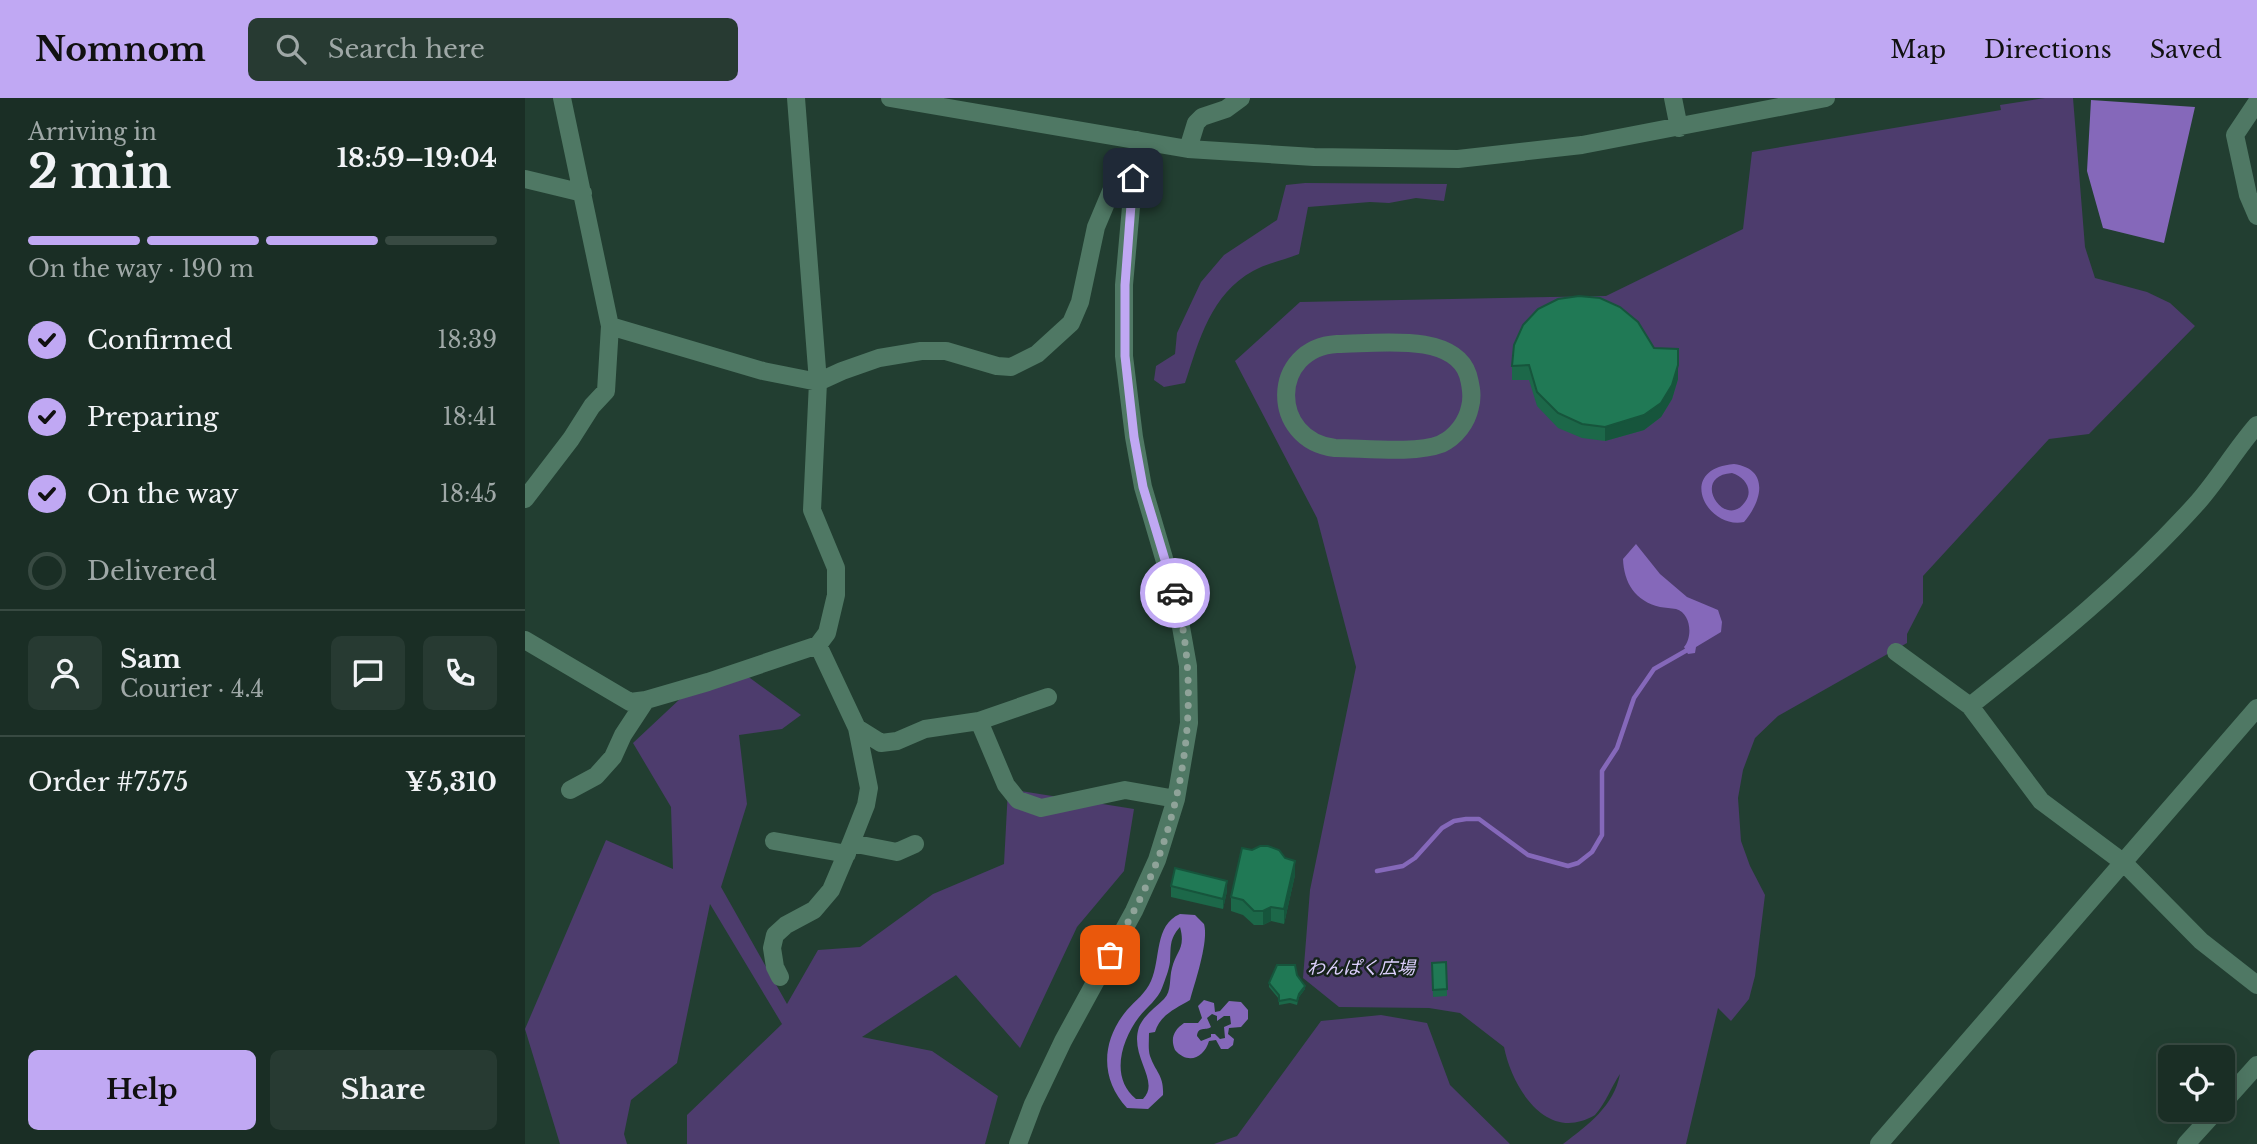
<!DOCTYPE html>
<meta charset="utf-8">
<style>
body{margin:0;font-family:"Libre Baskerville","Noto Sans JP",serif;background:#273a32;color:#f1f3f6;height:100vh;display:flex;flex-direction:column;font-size:26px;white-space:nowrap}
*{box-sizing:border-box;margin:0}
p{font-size:23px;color:#9fa8a7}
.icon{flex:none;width:38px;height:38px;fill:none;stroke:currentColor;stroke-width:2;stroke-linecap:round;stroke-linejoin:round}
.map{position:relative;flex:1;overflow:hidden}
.panel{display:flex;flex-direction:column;background:#1a2e25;width:525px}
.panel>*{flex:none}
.controls{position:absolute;left:1633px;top:947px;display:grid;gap:14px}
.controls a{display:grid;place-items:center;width:77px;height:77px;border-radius:10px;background:#1a2e25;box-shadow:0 7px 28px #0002,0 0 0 2px #384a42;font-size:35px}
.pin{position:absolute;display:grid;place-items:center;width:60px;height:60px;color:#fff;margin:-30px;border-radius:14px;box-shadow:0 4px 10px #0006}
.courier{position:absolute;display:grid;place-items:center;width:70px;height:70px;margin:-35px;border:5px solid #c0a8f3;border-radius:50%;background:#fff;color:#222;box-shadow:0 2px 9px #0007}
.headline em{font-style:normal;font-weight:800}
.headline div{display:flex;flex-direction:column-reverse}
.headline{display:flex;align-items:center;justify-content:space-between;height:119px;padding:0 28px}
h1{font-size:46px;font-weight:800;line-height:52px}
.bar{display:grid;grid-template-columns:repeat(4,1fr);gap:10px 7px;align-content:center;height:84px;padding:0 28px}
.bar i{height:9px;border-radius:5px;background:#384a42}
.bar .on{background:#c0a8f3}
.bar p{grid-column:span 4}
.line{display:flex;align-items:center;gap:18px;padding:0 28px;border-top:2px solid #384a42}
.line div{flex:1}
.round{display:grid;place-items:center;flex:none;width:74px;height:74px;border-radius:10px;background:#273a32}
ol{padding:0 28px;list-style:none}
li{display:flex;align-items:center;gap:21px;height:77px}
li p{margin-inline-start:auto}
li .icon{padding:7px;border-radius:50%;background:#c0a8f3;color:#111;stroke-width:4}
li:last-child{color:#9fa8a7}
li i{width:38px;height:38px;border:4px solid #384a42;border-radius:50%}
.cta{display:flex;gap:14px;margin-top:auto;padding:14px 28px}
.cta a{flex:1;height:80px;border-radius:10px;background:#c0a8f3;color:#111;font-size:28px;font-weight:800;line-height:80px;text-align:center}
.cta a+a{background:#273a32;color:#f1f3f6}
header{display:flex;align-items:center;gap:42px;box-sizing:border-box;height:98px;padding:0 35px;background:#c0a8f3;color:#111}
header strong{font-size:33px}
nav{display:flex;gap:38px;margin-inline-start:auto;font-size:24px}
.search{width:490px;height:63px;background:#273a32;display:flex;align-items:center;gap:18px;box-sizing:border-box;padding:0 24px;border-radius:10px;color:#9fa8a7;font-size:26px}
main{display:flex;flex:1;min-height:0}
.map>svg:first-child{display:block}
.green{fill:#4d3c6d}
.water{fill:#8568ba;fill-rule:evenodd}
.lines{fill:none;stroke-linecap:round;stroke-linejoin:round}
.stream{stroke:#8568ba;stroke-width:4.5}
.minor{stroke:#4f7864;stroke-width:18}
.wall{fill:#1c6849}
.shaded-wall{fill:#16553c}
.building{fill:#207955;stroke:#16553c;stroke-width:2}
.done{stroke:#8fa399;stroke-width:7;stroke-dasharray:0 12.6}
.route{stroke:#c0a8f3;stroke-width:9}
.labels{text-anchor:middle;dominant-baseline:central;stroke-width:5;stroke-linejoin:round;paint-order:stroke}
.park-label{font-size:18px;font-style:italic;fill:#ddd0fd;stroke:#16221c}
</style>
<header>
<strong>Nomnom</strong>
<div class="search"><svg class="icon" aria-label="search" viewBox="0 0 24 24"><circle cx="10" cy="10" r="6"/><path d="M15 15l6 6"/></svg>Search here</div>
<nav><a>Map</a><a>Directions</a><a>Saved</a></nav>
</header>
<main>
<section class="panel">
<div class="headline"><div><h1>2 min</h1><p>Arriving in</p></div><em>18:59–19:04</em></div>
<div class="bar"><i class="on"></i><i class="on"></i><i class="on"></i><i></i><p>On the way · 190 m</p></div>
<ol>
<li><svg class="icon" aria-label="check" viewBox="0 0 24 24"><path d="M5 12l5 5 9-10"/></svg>Confirmed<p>18:39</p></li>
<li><svg class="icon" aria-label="check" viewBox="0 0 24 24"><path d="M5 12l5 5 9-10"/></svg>Preparing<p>18:41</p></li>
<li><svg class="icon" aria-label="check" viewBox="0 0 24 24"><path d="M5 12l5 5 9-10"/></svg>On the way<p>18:45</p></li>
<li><i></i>Delivered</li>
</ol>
<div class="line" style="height:126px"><a class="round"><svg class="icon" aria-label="person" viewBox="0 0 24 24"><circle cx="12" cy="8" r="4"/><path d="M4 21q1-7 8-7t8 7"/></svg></a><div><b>Sam</b><p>Courier · 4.4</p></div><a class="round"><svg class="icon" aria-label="chat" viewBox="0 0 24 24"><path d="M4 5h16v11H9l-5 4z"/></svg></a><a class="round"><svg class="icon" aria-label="phone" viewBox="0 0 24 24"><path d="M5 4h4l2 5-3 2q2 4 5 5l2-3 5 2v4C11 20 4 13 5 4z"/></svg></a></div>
<div class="line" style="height:91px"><div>Order #7575</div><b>¥5,310</b></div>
<div class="cta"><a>Help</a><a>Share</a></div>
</section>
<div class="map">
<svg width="1732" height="1046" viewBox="0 0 1732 1046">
<rect width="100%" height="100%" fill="#223e31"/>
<path class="green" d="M1520 0H1548L1560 149 1570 180 1622 194 1645 205 1670 228 1564 336 1524 341 1398 478V505L1382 536V545L1253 618 1230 640 1218 672 1213 700 1216 743 1225 768 1240 797 1230 878 1224 901 1206 923 1193 910 1161 1046H1038C1063 1027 1089 1008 1095 976 1086 989 1081 1005 1070 1017 1021 1046 987 989 979 949L935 915 904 910 814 909 778 880 785 792 831 569 792 420 710 263 775 204 1081 198 1218 131 1227 54 1476 12 1475 7Z
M780 85 922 86 919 103 891 100 864 105 845 104 783 109 774 156C760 162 742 165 728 173 686 196 674 242 660 285L639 289 629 282 631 268 650 256 652 235 676 184 699 157 752 122 761 87Z
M214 572 276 617 257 631 214 637 222 706 196 789 262 906 293 852 335 849 408 796 479 766 483 691 609 711 599 773 552 829 495 950 431 877 337 939 407 953 473 998 460 1046H162V1017L257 926 185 806 152 965 106 1002 99 1036 102 1046H35L0 931 81 742 148 771 146 709 108 645 156 600Z
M856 917 902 925 925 987 985 1046H689L712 1038 796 923Z"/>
<path class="water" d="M1566 2 1670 9 1639 145 1578 130 1562 73Z
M1209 366C1245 371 1237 403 1219 424 1182 432 1150 371 1209 366ZM1207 375C1220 379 1229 392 1220 404 1200 433 1164 378 1207 375Z
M1111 446 1135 476 1162 499 1193 512 1197 524 1196 534 1171 549 1170 555 1163 556 1159 549C1168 539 1166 515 1151 511 1146 510 1140 510 1135 509 1110 503 1099 485 1098 461Z
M655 816 670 817 679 826C684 843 670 884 665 902 650 911 635 917 630 934L624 935C624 943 623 951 625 958 631 975 639 977 638 997L623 1011 602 1010C575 981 576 943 602 912 610 903 621 895 626 883 636 861 629 827 655 816ZM655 829C661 851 651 853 647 870 644 880 647 893 639 901 630 910 619 917 614 929 604 959 636 983 618 1001H611C585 980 596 943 614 919 622 909 633 901 637 890 640 882 644 872 645 864 646 849 644 841 655 829Z
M679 902 689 905 690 914 695 913 704 903 716 904 723 912V921L716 929 704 930 703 936 709 941 708 947 703 951H696L691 942 684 943C679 960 663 967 650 952 645 940 649 932 659 925H673L677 920 673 908ZM687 916 692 918V923L699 918H705L706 926 699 929 700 940 695 941 690 936H686V939L676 943 672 938C673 928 680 933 686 929L682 920Z"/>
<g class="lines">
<path class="stream" d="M852 773 878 768 890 760 917 730 929 723 941 721H954L1003 757 1043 768 1053 765 1067 754 1077 737V673L1092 650 1109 600 1129 571 1164 551"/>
<path class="minor" d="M365 0 663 51 789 59 933 61 1057 47 1301 0
M1148 0 1154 30
M1732 4 1710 37 1723 97 1732 118
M663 51 671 25 677 19 701 11 716 0
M0 81 58 95
M85 228 238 273 293 284 317 273 354 260 396 253H421L472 268 486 269 512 256 546 225 555 204 571 129 592 79 608 80
M812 246C849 246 929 233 943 277 946 288 948 298 945 309 942 324 931 339 916 346 891 356 838 350 810 350 744 342 745 250 812 246Z
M0 401 46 341 67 308 81 293 85 228 37 0
M0 542 105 604 121 602 183 584 293 547 302 535 311 497V470L287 412 293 284 271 0
M1371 554 1445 608 1516 703 1599 765 1676 843 1732 887
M1445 608C1525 545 1604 481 1673 404 1694 380 1711 351 1732 327
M454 623 523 599
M332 630 356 645 372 643 400 631 454 623 481 687 493 702 516 710 600 692 651 701
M45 692 71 678 88 659 98 637 121 602
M249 743 322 756
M326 745 372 754 390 746
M255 879 250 869 247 850 250 837 261 827 289 812 306 792 326 745 341 707 344 690 332 630 293 547
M1698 1005 1732 967
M493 1046 508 1006 538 943 609 813 632 762 651 701 664 625 663 568 651 501 618 389 609 339 599 258V187L612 42
M1354 1046 1732 610
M1661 1046 1692 1012"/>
</g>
<path class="wall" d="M1129 250 1153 281 1147 301 1136 319 1119 332 1080 343 1057 340 1033 330 1012 308 1004 282H987V268Z
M770 777 759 826 746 823 738 827H729L718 817 706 813V799Z
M646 788 702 793 698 811 646 799Z
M921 864 922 898 908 899 907 865Z
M772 877 780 891 774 899 772 907 765 905 754 907V901L744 889V885Z"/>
<path class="shaded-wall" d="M1153 251V281L1147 301 1136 319 1119 332 1080 343V329Z
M770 763V777L759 826V811Z
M702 783V793L698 811V801Z
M746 809V823L738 827V813Z
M780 888V891L774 899 772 907 774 896Z"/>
<path class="building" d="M1054 198 1075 200 1095 209 1113 224 1129 250 1153 251V267L1147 287 1136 305 1119 317 1080 329 1057 326 1033 315 1012 294 1004 267 987 268 989 247 998 227 1013 211 1033 201Z
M735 748H743L754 752 760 760 770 763 759 811 746 809 738 813H729L718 802 706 799 717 750 727 752Z
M650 770 702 783 698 801 646 788Z
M921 864 922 891 908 892 907 865Z
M752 867H770L772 877 780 888 774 896 772 903 765 901 754 903V897L744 885Z"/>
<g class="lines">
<path class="done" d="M585 857C602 826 620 794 633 761 664 676 674 583 650 495"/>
<path class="route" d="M608 80 600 187V258L609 339 618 389 650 495"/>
</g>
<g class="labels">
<g class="park-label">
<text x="836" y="870">わんぱく広場</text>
</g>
</g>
</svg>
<div class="controls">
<a><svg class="icon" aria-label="locate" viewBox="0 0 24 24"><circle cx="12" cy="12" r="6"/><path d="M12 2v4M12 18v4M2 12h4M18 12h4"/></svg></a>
</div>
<div class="pin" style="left:585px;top:857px;background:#ea580c"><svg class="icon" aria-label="bag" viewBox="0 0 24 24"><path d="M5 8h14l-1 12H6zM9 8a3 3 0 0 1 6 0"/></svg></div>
<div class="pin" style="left:608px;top:80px;background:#1f2937"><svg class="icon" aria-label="home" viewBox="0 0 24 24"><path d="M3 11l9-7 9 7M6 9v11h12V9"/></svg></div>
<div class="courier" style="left:650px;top:495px"><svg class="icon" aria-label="car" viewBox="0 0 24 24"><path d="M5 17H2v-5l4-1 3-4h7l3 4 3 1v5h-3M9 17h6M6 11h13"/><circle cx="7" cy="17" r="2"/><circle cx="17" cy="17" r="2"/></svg></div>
</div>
</main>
